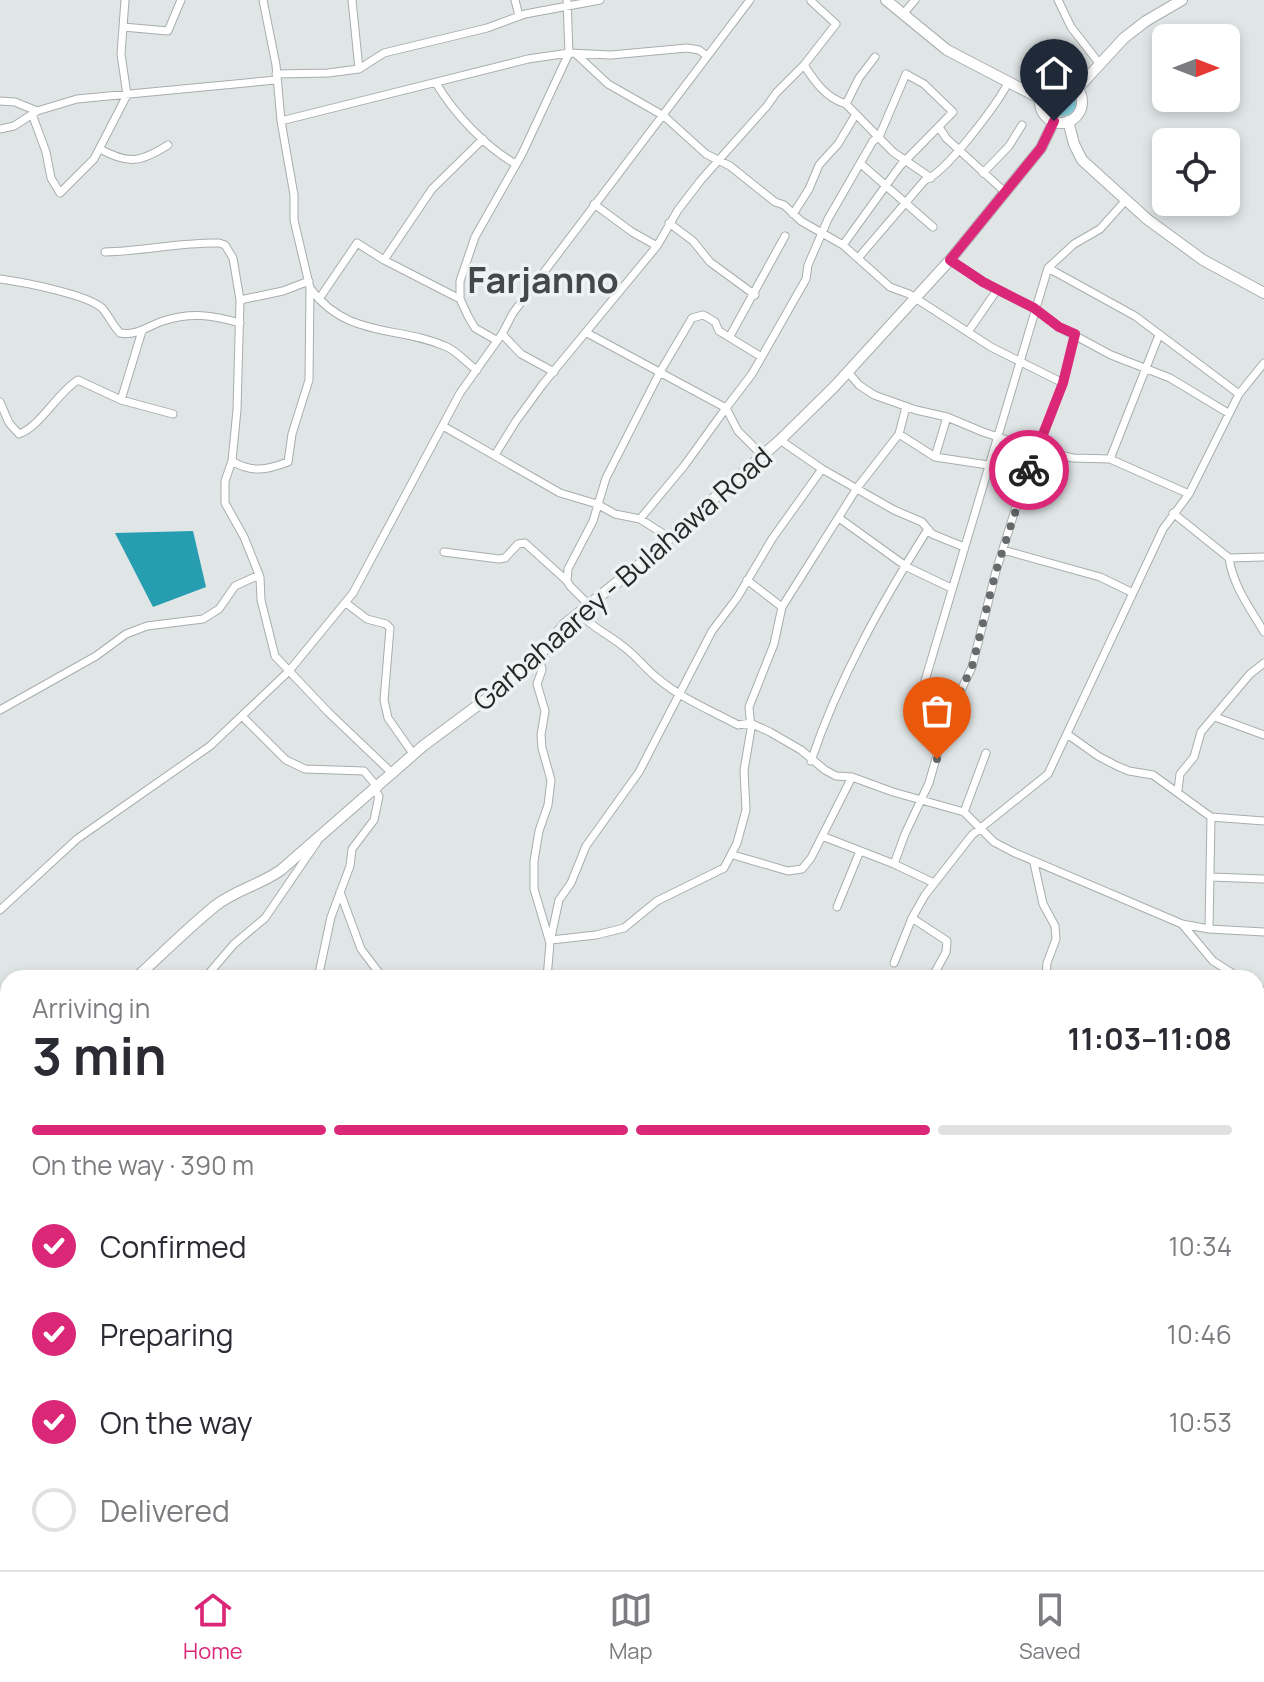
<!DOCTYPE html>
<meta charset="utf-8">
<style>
body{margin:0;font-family:Manrope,sans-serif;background:#f7f7f7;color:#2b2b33;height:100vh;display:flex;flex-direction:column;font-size:30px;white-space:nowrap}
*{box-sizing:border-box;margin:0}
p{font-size:26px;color:#7c7c81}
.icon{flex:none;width:44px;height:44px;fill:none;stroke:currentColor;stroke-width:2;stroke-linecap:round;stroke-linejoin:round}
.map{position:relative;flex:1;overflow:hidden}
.panel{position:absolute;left:0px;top:970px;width:1264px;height:600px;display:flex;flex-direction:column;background:#fff;border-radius:24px 24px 0 0;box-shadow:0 4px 12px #0003}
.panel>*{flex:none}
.needle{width:52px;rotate:90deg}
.controls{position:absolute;left:1152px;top:24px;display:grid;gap:16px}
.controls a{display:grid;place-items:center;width:88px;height:88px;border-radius:12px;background:#fff;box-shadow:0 4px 12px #0003;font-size:40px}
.pin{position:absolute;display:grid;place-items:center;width:68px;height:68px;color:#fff;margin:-82px -34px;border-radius:50% 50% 50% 0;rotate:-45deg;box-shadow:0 0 8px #0007}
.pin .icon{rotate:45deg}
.courier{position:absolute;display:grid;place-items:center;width:80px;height:80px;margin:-40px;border:6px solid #db2777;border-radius:50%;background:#fff;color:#222;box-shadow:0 2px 10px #0007}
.overview em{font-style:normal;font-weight:700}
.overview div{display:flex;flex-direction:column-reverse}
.overview{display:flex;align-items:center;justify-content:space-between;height:136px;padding:0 32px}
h1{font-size:52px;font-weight:700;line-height:60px}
.bar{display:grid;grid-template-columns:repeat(4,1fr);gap:12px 8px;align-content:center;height:96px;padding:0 32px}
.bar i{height:10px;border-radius:6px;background:#e1e1e2}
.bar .selected{background:#db2777}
.bar p{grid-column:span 4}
ol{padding:0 32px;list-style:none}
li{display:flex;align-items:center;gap:24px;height:88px}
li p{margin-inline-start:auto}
li .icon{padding:8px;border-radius:50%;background:#db2777;color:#fff;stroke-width:4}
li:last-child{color:#7c7c81}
li i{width:44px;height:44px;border:4px solid #e1e1e2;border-radius:50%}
.tabs{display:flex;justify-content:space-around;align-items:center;height:112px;border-top:2px solid #e1e1e2;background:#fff;font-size:22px;color:#7c7c81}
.tabs a{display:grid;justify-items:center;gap:4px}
.tabs .selected{color:#db2777}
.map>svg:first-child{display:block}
.green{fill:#85d1e0}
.water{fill:#269db1}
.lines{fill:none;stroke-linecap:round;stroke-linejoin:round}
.minor-casing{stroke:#a8adae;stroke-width:9}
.secondary-casing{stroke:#a8adae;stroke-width:12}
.minor{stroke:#fff;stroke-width:7}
.secondary{stroke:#fff;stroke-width:10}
.done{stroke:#676a6a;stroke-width:8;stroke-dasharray:0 14.4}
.route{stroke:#db2777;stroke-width:10}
.labels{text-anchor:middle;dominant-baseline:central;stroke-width:7;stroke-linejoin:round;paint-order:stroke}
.street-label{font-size:28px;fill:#262828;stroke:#edf2f3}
.district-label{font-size:36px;font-weight:bold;fill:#444849;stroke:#edf2f3}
</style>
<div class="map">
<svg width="1264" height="1570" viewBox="0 0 1264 1570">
<rect width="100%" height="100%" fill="#e0e5e6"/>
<path class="green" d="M1047 101a15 15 0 1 1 30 0a15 15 0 1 1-30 0Z"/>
<path class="water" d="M193 531 206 587 153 607 115 533Z"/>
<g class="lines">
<defs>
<path id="minor" d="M352 0 359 69
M515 0 519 16
M1058 0 1071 27 1099 63
M904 13 915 0
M123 27 168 31 181 0
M576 54 608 84 664 116 706 154 730 166 775 202 784 205 801 221 843 245 890 287 909 294 991 347 1063 383
M804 65C815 82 826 98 846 104L893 152 931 178
M276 74 328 73 359 69 384 53 487 28 525 14 600 0
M436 83C453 112 486 148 516 164
M0 101 15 102 37 111
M846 104 859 78 875 57
M32 114 46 152 51 178 60 193 94 159 127 95 121 54 125 0
M281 121 528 59 569 53 611 55 687 48 699 50 707 56
M939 127 946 138 1006 193
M0 129 14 126 37 111 77 99 276 80
M100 149C129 165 141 162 168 145
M861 164 933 227
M983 173 1009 146 1022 125
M594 204 632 232 657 246
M793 214 809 189 819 165 838 144 856 114
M669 223 693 241 710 262 755 295
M105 252C144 251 181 242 219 243L225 245 233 258 240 300 237 410 232 461 225 481V503L244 537 260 577 261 600 275 656 328 712 393 774
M859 257 925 180C946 173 997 104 1008 83
M384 260 432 189 483 139
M950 260 997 290 1034 308 1059 327 1111 355 1170 378 1228 413
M1048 268 1135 316 1239 394
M0 279C22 282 86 294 102 308 109 316 113 326 120 333 137 336 148 326 163 321 191 312 212 315 240 323
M310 288C347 339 398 325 447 347 458 352 466 363 477 370
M319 299 357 243 384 260 460 299
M240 300 283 291 309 281
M968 332 997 290
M587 333 726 408 684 466 640 519
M502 334 521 354 554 372
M730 336 785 236
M496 340 475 328 468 316 460 299V281L475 237 522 154 569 53 567 0
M848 372 859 385 874 395 916 410 947 417 983 432 1037 450 1073 458 1110 459 1189 494
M121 400 142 331
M0 402 9 423 19 434C40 427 57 393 78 380L121 400 173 414
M443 426 560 493 597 504 615 514 640 519 670 538
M899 434 935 457 988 465
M780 440 822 469 894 510 922 522 932 534 964 547
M495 455 516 421 543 384 657 246 678 210 701 180 767 106 776 93 804 65 836 24 811 1
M763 456 738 431 726 408 752 374 806 279 808 265 828 219 873 141 879 137 906 74 924 84 953 112 900 166 843 245
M935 457 947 417
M1110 459 1159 335
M232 461C251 473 267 470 288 462L292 434 309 380 310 288 294 220V195L281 121 276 65 263 0
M1173 513 1229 558 1264 557
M839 518 907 567 951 588
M1003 550 1100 577 1131 592
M444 552 499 559 505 558 518 544 525 543 567 581
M1229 558C1233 586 1250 608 1264 632
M747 580 782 607
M346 603 367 619 386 624 390 628 384 700 388 718 414 755
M589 605 570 586 567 581 568 569 593 521 606 478 660 372 692 318 703 315 707 317 715 322 719 331 760 356
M579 613C595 630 607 633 624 647 636 656 645 668 656 677 680 698 710 710 738 725L750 723 770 732 801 750 825 770 836 776 852 777 893 792 964 812 994 842 1013 852 1182 924 1209 929 1264 932
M539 656 542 670 537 684 545 711 541 735 542 748 551 780 548 805 539 831 534 861V889L550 943 547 978
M924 684 1048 268 1074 244 1100 229 1126 200
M0 710 96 656 126 634 147 626 203 619 219 609 235 586 259 575
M242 716 286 760 305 769 364 771 378 788
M1215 717 1264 735
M1067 734 1098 756 1117 766 1129 771 1153 775 1211 817 1209 929
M811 761C839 678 882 602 928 529
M1178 790 1180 774 1194 757 1201 732 1250 674 1264 663
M964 812 986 753
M1211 817 1264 821
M822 836 894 864 934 883
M733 855 788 871 802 869 811 858 852 777
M1034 863 1043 904 1055 926 1056 939 1047 963 1046 978
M894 864 905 834 929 783 947 720 972 667 996 571 1015 510 1063 383 1075 334
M1211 877 1264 879
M340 892 361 949 383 978
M837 907 860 851
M0 910 77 839 210 746 289 671 353 593 460 393 502 334 513 313 750 0
M912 918 947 941 946 952 932 978
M1182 924 1213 961 1240 978
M551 940 596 935 624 928 657 901 724 868 737 843 746 810 744 770 751 729 749 707 774 644 782 607 857 488 899 434 906 407
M550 942 559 900 571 883 586 846 639 772 712 631 737 598 772 539 822 469
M894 963 912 918 925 895 972 835 1048 774 1163 529 1189 494 1239 394 1264 363
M205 978 234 944 265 918 317 842
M318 978 331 917 350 866 352 849 374 820 379 796 375 791
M1256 987 1264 992
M1256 1208 1264 1216
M0 1238 8 1228
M1256 1460H1264
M0 1487 8 1463
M376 1562 377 1570
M554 1562V1570
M571 1562V1570
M674 1562 676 1570
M1044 1562 1053 1570
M1126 1562V1570
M1181 1562 1183 1570
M33 1570 41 1562
M246 1570 247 1562
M999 1570 1007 1562"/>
<path id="secondary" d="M886 0 947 50 1041 99
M1040 102a21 21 0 1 1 42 0a21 21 0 1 1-42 0Z
M1077 89 1124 38 1146 21 1182 0
M1068 121 1074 144 1082 160 1147 219 1203 260 1264 293
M136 978C162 954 188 928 215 906 235 890 260 885 281 870L423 746 505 685 539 656 565 624 639 565 780 440 834 387 950 260 1041 148 1054 121
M0 1050 8 1048"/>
</defs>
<use href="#minor" class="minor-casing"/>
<use href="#secondary" class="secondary-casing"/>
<use href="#minor" class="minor"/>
<use href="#secondary" class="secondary"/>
</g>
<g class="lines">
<path class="done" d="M937 759 947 720 972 667 996 571 1029 470"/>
<path class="route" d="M1029 470 1063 383 1075 334 1059 327 1034 308 983 282 950 260 1041 148 1054 121"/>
</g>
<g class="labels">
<g class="street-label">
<text transform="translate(622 578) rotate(-41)">Garbahaarey - Bulahawa Road</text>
</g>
<g class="district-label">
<text x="543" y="279">Farjanno</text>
</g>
</g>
</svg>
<div class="controls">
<a><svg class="needle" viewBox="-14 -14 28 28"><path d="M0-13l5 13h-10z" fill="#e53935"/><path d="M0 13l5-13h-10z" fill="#7c7c81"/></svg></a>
<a><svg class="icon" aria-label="locate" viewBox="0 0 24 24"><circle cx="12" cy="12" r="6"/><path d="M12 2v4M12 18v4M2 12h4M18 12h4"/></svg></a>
</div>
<div class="pin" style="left:937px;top:759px;background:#ea580c"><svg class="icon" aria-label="bag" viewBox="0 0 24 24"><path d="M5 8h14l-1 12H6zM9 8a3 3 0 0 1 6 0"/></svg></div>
<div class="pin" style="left:1054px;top:121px;background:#1f2937"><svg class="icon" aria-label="home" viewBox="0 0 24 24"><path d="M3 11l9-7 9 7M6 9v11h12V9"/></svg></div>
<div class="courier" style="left:1029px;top:470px"><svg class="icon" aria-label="bike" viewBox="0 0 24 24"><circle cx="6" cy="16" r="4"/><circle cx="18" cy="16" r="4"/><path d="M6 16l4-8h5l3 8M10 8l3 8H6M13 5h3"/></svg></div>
<section class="panel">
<div class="overview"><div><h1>3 min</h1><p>Arriving in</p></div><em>11:03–11:08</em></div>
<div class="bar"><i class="selected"></i><i class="selected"></i><i class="selected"></i><i></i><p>On the way · 390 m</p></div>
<ol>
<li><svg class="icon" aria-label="check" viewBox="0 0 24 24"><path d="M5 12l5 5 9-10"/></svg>Confirmed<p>10:34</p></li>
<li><svg class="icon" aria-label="check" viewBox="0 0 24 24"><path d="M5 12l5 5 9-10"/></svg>Preparing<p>10:46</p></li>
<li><svg class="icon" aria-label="check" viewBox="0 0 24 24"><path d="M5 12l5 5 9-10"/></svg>On the way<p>10:53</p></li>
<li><i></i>Delivered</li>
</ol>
</section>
</div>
<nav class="tabs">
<a class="selected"><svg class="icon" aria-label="home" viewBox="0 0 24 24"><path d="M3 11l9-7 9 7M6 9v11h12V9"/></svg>Home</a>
<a><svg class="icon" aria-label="map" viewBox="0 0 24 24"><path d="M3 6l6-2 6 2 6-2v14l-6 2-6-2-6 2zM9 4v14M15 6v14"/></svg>Map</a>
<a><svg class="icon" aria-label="saved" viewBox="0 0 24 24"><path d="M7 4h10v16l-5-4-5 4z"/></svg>Saved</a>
</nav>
